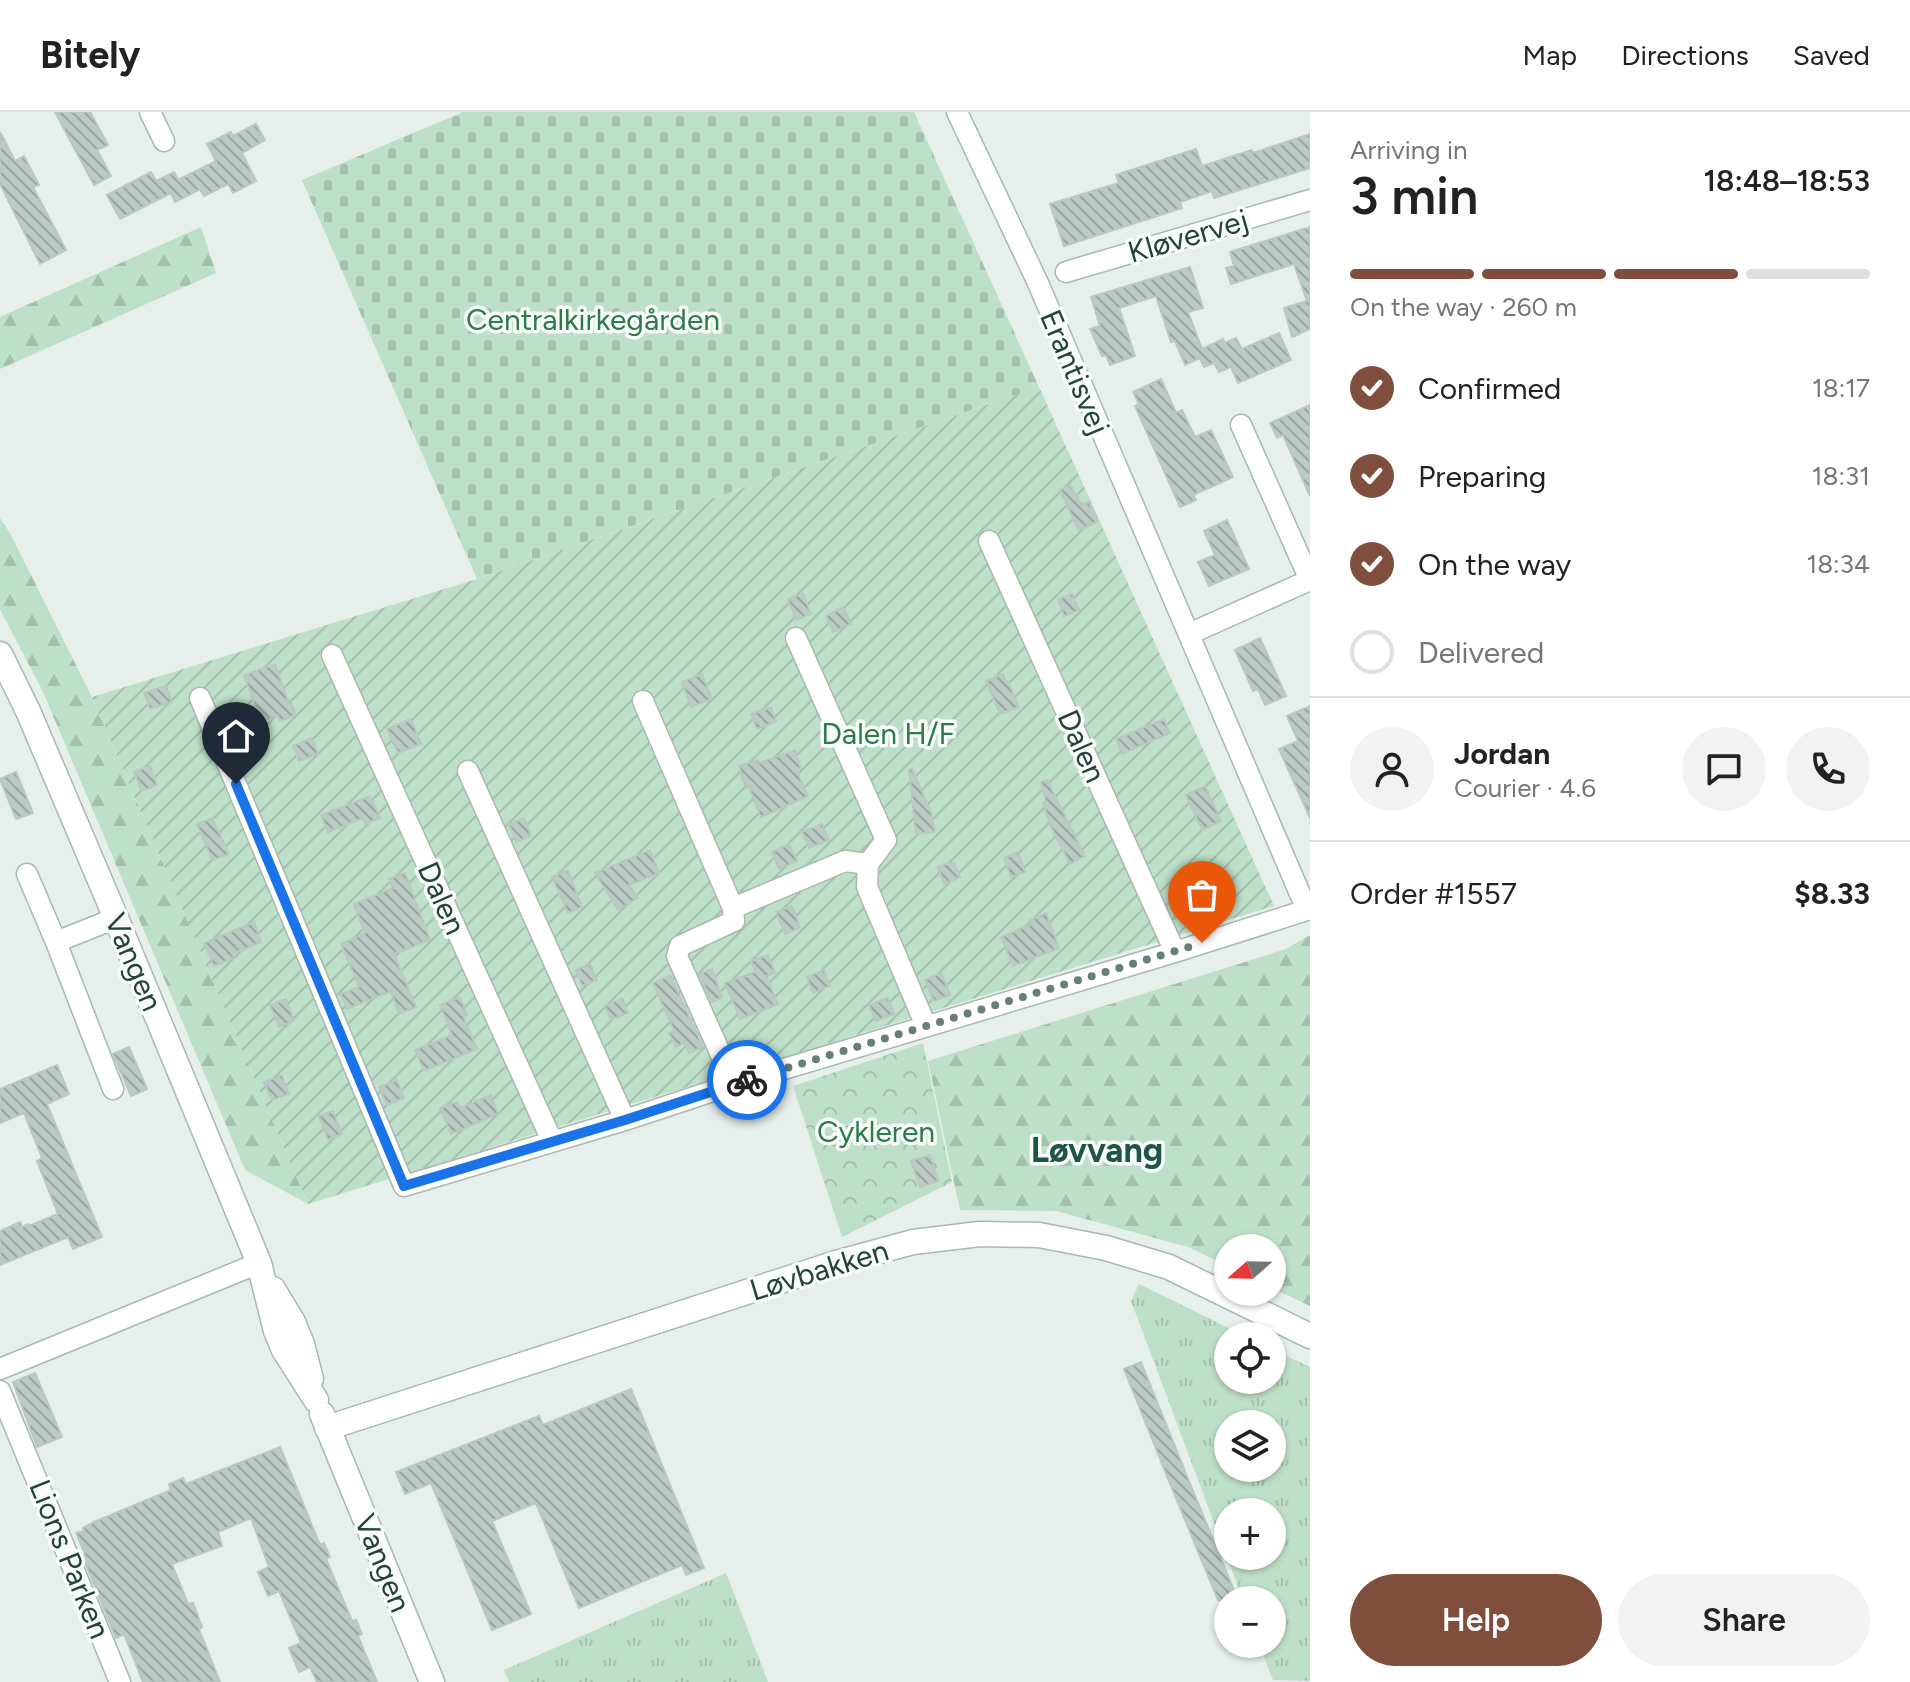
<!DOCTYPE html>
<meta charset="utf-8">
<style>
body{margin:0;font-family:Figtree,sans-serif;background:#f2f2f2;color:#222;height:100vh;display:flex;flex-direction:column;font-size:30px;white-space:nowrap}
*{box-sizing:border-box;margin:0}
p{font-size:26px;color:#767676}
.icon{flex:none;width:44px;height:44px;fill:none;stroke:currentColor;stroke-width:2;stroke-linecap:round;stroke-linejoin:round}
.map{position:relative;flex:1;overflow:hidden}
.panel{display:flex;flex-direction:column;background:#fff;width:600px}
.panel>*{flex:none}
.needle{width:52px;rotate:250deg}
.controls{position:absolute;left:1214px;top:1122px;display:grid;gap:16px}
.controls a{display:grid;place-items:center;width:72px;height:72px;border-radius:50%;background:#fff;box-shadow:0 2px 6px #0004;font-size:40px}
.pin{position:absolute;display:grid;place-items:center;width:68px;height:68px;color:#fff;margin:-82px -34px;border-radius:50% 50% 50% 0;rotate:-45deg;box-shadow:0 0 8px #0007}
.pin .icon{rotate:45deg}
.courier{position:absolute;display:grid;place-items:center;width:80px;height:80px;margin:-40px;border:6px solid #1a73e8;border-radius:50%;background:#fff;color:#222;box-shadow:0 2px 10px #0007}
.headline em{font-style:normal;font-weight:600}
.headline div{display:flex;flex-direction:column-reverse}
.headline{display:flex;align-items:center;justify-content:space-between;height:136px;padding:0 40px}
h1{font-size:52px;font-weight:600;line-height:60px}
.bar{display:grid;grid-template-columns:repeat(4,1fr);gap:12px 8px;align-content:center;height:96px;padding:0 40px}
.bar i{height:10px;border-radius:6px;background:#e0e0e0}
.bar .selected{background:#804e3d}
.bar p{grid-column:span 4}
.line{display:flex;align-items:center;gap:20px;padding:0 40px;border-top:2px solid #e0e0e0}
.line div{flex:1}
.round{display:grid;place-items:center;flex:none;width:84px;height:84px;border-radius:42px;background:#f2f2f2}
ol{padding:0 40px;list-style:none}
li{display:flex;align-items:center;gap:24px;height:88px}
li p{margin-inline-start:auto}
li .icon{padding:8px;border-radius:50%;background:#804e3d;color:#fff;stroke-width:4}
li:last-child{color:#767676}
li i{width:44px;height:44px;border:4px solid #e0e0e0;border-radius:50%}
.primary-button{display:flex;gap:16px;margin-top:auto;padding:16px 40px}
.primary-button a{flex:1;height:92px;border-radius:48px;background:#804e3d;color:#fff;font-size:32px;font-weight:600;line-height:92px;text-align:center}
.primary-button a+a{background:#f2f2f2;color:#222}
header{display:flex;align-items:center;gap:48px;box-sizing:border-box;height:112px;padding:0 40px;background:#fff;border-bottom:2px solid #e0e0e0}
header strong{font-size:38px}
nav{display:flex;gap:44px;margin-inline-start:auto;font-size:28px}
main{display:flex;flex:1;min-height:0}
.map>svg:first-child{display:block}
.grass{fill:url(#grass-tufts);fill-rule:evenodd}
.forest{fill:url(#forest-firs)}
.cemetery{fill:url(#cemetery-stones)}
.park{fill:url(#park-crowns)}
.garden{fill:url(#garden-furrows)}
.building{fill:url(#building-back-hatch);stroke:#b8c9c2;stroke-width:2}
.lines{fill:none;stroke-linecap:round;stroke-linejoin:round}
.minor-casing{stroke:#a8b8b2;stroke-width:23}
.tertiary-casing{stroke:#a8b8b2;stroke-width:27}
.minor{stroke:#fff;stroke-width:20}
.tertiary{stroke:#fff;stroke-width:24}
.done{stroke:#687f78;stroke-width:8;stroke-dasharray:0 14.4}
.route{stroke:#1a73e8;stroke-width:10}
.labels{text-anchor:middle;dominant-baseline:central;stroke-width:7;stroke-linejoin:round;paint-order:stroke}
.street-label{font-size:30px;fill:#24423a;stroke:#f7fbf9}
.park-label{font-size:30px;fill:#2d7a4b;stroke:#f7fbf9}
.quarter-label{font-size:34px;font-weight:bold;fill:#1f5548;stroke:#f7fbf9}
</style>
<header>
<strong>Bitely</strong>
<nav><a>Map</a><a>Directions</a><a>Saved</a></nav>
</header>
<main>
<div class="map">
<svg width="1310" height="1570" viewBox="0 0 1310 1570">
<defs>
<pattern id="grass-tufts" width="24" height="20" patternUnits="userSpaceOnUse" patternTransform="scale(2)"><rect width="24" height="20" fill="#bfe0c8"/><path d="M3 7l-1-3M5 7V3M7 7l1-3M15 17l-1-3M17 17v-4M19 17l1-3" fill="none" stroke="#a4c1ad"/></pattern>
<pattern id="forest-firs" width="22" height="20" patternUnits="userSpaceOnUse" patternTransform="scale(2)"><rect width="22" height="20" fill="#bfe0c8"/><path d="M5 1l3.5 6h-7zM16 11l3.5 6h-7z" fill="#a4c1ad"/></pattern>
<pattern id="cemetery-stones" width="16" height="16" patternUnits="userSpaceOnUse" patternTransform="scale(2)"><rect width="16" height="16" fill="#bfe0c8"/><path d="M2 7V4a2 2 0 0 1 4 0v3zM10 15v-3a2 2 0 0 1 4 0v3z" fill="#a4c1ad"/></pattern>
<pattern id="park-crowns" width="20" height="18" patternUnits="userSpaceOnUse" patternTransform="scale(2)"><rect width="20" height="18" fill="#bfe0c8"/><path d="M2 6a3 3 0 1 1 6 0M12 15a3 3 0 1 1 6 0" fill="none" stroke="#a4c1ad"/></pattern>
<pattern id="garden-furrows" width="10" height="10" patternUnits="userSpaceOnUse" patternTransform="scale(2)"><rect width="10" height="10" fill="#bfe0c8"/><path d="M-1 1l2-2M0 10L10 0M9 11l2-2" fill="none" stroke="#a4c1ad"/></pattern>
<pattern id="building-back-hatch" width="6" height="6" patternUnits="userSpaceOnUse" patternTransform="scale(2)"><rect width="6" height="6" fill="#bbcac4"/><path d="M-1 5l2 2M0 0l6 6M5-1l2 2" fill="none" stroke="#98a6a0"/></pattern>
</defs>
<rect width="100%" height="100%" fill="#e6efeb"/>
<path class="grass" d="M1139 1172 1245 1224H1228V1268H1272V1237L1310 1255V1569L1273 1568 1259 1532H1272V1488H1243L1131 1189ZM1228 1312H1272V1356H1228ZM1228 1400H1272V1444H1228Z
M726 1461 768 1570H509L504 1558Z"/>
<path class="forest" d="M201 115 216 161 0 257V205Z
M0 406 11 423 92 585 308 1092 245 1058 43 580 0 497Z
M1310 823V1194L1272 1176V1136H1228V1154L1188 1135 1056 1099 960 1098 928 949 1286 837Z"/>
<path class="cemetery" d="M463 0H914L1039 275 477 467 302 68Z"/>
<path class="park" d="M923 931 952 1070 842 1125 793 974Z"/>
<path class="garden" d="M1039 275 1274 794 308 1092 92 585 477 467Z"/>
<path class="building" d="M55 0H90L108 33 97 38 111 64 94 73Z
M256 12 265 28 242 41 256 69 233 81 228 72 204 84 200 77 175 90 171 81 120 107 107 83 151 60 156 69 174 60 178 68 216 49 207 32 231 20 233 24Z
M0 20 15 49 24 44 39 73 33 75 66 138 40 152 0 72Z
M1310 22V56L1214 86 1212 79 1180 90 1182 96 1064 134 1050 92 1119 71 1116 63 1196 37 1202 54 1252 38 1253 41Z
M1310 115V217L1292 225 1284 196 1307 189 1294 152 1231 172 1226 156 1234 154 1230 140Z
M1190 155 1203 196 1188 200 1202 237 1223 227 1225 231 1236 226 1242 237 1279 221 1291 248 1238 271 1231 255 1219 260 1214 251 1204 255 1200 246 1185 253 1175 229 1171 230 1156 184 1119 196 1135 244 1110 253 1106 243 1102 244 1090 217 1100 214 1091 185Z
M1161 267 1176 301 1182 298 1195 325 1211 318 1233 365 1193 383 1196 388 1180 395 1135 294 1139 292 1133 280Z
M1310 293V384L1283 323 1277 326 1270 311Z
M1070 373 1082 393 1089 390 1098 409 1079 419 1060 378Z
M1227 408 1249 457 1209 474 1198 450 1215 443 1204 419Z
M803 481 811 502 796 508 788 487Z
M1072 482 1079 498 1064 504 1058 487Z
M843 495 851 512 833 520 826 504Z
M1260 526 1286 584 1265 593 1258 577 1253 579 1235 538Z
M275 552 288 589 290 588 296 603 280 609 278 603 261 610 244 563Z
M702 562 712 587 691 595 682 570Z
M1003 562 1006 570 1008 569 1019 595 1000 602 986 569Z
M166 574 172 590 150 597 144 581Z
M1310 594V706L1279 637 1298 629 1287 604Z
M771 595 776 610 757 617 751 602Z
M411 607 421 632 398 641 387 617Z
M1164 607 1170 621 1122 642 1116 627Z
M312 626 318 642 299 649 293 634Z
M795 638 801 656 796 657 808 684 761 705 749 675 746 676 739 654 758 648 759 651Z
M150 654 157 673 142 679 134 660Z
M912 657 931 700 935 720 916 722 909 658Z
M16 660 33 701 16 707 0 667Z
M1047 668 1085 744 1070 752 1051 715 1043 691 1046 690 1041 670Z
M1205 674 1221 709 1202 718 1186 683Z
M370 684 380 706 365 712 363 706 328 720 321 703Z
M212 706 229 742 212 748 197 712Z
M524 706 531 724 516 730 509 712Z
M822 712 829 728 809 736 802 720Z
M789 732 797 749 779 757 772 740Z
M650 738 659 761 629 773 638 786 618 798 595 761Z
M1018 740 1025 760 1011 765 1004 746Z
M948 751H954L960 765 944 772 938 755Z
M568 758 582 795 568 801 552 765Z
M405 761 430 828 394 842 416 895 399 902 391 879 347 897 341 882 359 875 341 832 365 821 354 792 393 776 389 767Z
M792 794 800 816 785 822 776 800Z
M1046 801 1059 836 1013 854 1001 825 1032 812 1030 808Z
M254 810 261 830 232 842 234 846 214 854 204 831Z
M768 843 775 861 766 864 778 892 740 907 725 871 755 860 751 849Z
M590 852 597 868 582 874 576 858Z
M712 857 722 886 712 890 699 862Z
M824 858 830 874 813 881 807 865Z
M941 861 950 883 934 889 925 868Z
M670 863 703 935 689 941 684 931 676 935 669 921 674 919 653 871Z
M460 885 467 903 463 904 477 937 424 959 415 938 452 923 440 893Z
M622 886 628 901 611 908 605 894Z
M888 886 894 902 876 909 869 893Z
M286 887 294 909 279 915 270 893Z
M129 935 147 977 131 984 113 942Z
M57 953 69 982 47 992 102 1125 73 1137 68 1125 0 1153V1119L20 1110 22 1115 28 1112 29 1114 58 1102 37 1049 42 1046 24 1001 0 1011V977Z
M282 963 289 982 272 988 264 970Z
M397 968 404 986 387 993 379 975Z
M491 983 498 1002 451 1022 440 996 457 990 460 996Z
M333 999 342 1022 328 1028 319 1004Z
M930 1043 938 1069 920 1075 911 1049Z
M1141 1250 1191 1374 1238 1488H1218L1169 1369 1124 1257Z
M35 1261 62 1325 37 1335 13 1270Z
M631 1277 704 1456 686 1463 682 1453 579 1496 536 1391 492 1409 531 1502 492 1518 431 1371 405 1382 396 1360 539 1304 543 1313Z
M280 1335 320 1433 324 1431 330 1445 326 1447 352 1509 356 1508 362 1522 358 1524 377 1570H317L310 1555 299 1560 289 1536 301 1531 279 1479 268 1484 258 1460 269 1455 251 1406 218 1420 222 1434 172 1452 188 1492 193 1491 202 1515 199 1517 220 1570H143L124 1522 116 1526 82 1443 85 1442 76 1421 84 1419 83 1416 94 1410 171 1378 169 1372 183 1366 186 1372Z"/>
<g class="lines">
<defs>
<path id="minor" d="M150 0 164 29
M957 0 1038 171 1307 798
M1066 160 1310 88
M1241 313 1310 468
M989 429 1175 840
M1189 522 1310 468
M332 543 552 1029
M200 586 404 1074 625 1008 734 972 1175 840 1310 797
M643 589 733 796 734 809 680 834 677 844 734 972
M468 659 625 1008
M868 752 867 775 926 914
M27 762 56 830 113 977
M733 796 845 749 868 752 886 728 796 526
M56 830 116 806
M0 1257 259 1151
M0 1279 120 1570"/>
<path id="tertiary" d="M0 542 28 599 116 806 259 1151 276 1219 284 1238 316 1288
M273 1177 293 1210 302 1232 311 1267
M322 1302 432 1570
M327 1316 836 1151 913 1130 980 1122 1039 1123 1106 1136 1169 1155 1310 1224"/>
</defs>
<use href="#minor" class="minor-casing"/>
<use href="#tertiary" class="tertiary-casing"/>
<use href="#minor" class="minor"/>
<use href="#tertiary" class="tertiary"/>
</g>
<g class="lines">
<path class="done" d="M747 968 1202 831"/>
<path class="route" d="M236 672 404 1074 625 1008 747 968"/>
</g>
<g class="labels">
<g class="street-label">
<text transform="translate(1188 124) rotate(-16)">Kløvervej</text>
<text transform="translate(1075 260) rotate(67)">Erantisvej</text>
<text transform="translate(1082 634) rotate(66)">Dalen</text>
<text transform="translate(442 786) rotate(66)">Dalen</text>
<text transform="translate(134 850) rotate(67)">Vangen</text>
<text transform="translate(819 1158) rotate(-17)">Løvbakken</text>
<text transform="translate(70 1447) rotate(68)">Lions Parken</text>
<text transform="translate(383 1451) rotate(68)">Vangen</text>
</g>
<g class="park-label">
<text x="593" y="207">Centralkirkegården</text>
<text x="888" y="621">Dalen H/F</text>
<text x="876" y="1019">Cykleren</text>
</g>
<g class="quarter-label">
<text x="1097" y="1038">Løvvang</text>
</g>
</g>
</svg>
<div class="controls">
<a><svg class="needle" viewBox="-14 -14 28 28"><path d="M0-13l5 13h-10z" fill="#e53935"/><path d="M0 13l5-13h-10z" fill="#767676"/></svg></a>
<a><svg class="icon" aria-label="locate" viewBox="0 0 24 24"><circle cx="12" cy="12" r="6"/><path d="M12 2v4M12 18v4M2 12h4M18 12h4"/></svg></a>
<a><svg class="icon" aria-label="layers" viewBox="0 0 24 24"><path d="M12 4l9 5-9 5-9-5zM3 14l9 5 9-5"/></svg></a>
<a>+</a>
<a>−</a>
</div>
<div class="pin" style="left:1202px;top:831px;background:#ea580c"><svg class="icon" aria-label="bag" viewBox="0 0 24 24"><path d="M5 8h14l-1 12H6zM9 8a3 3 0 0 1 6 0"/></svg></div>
<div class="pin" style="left:236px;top:672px;background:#1f2937"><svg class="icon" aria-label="home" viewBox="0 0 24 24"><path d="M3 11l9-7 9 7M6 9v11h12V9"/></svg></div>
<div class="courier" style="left:747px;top:968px"><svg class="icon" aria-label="bike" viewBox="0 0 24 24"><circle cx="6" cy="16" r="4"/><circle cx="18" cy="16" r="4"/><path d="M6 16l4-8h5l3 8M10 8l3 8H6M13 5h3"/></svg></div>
</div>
<section class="panel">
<div class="headline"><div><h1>3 min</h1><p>Arriving in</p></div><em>18:48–18:53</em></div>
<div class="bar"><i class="selected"></i><i class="selected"></i><i class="selected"></i><i></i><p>On the way · 260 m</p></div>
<ol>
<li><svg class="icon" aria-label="check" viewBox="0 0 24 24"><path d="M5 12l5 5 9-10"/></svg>Confirmed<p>18:17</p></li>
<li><svg class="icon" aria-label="check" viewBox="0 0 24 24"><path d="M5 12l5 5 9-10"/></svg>Preparing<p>18:31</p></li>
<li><svg class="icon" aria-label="check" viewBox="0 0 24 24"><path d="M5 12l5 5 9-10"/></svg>On the way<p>18:34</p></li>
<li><i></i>Delivered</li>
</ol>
<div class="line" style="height:144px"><a class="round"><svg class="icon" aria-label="person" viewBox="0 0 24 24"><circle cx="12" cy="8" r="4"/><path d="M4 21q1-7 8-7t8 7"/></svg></a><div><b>Jordan</b><p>Courier · 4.6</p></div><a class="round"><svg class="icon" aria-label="chat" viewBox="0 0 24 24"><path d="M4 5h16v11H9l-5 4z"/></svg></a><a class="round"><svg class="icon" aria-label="phone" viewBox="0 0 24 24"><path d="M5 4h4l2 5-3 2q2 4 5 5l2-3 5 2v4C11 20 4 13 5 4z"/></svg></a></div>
<div class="line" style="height:104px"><div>Order #1557</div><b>$8.33</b></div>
<div class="primary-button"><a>Help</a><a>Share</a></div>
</section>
</main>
